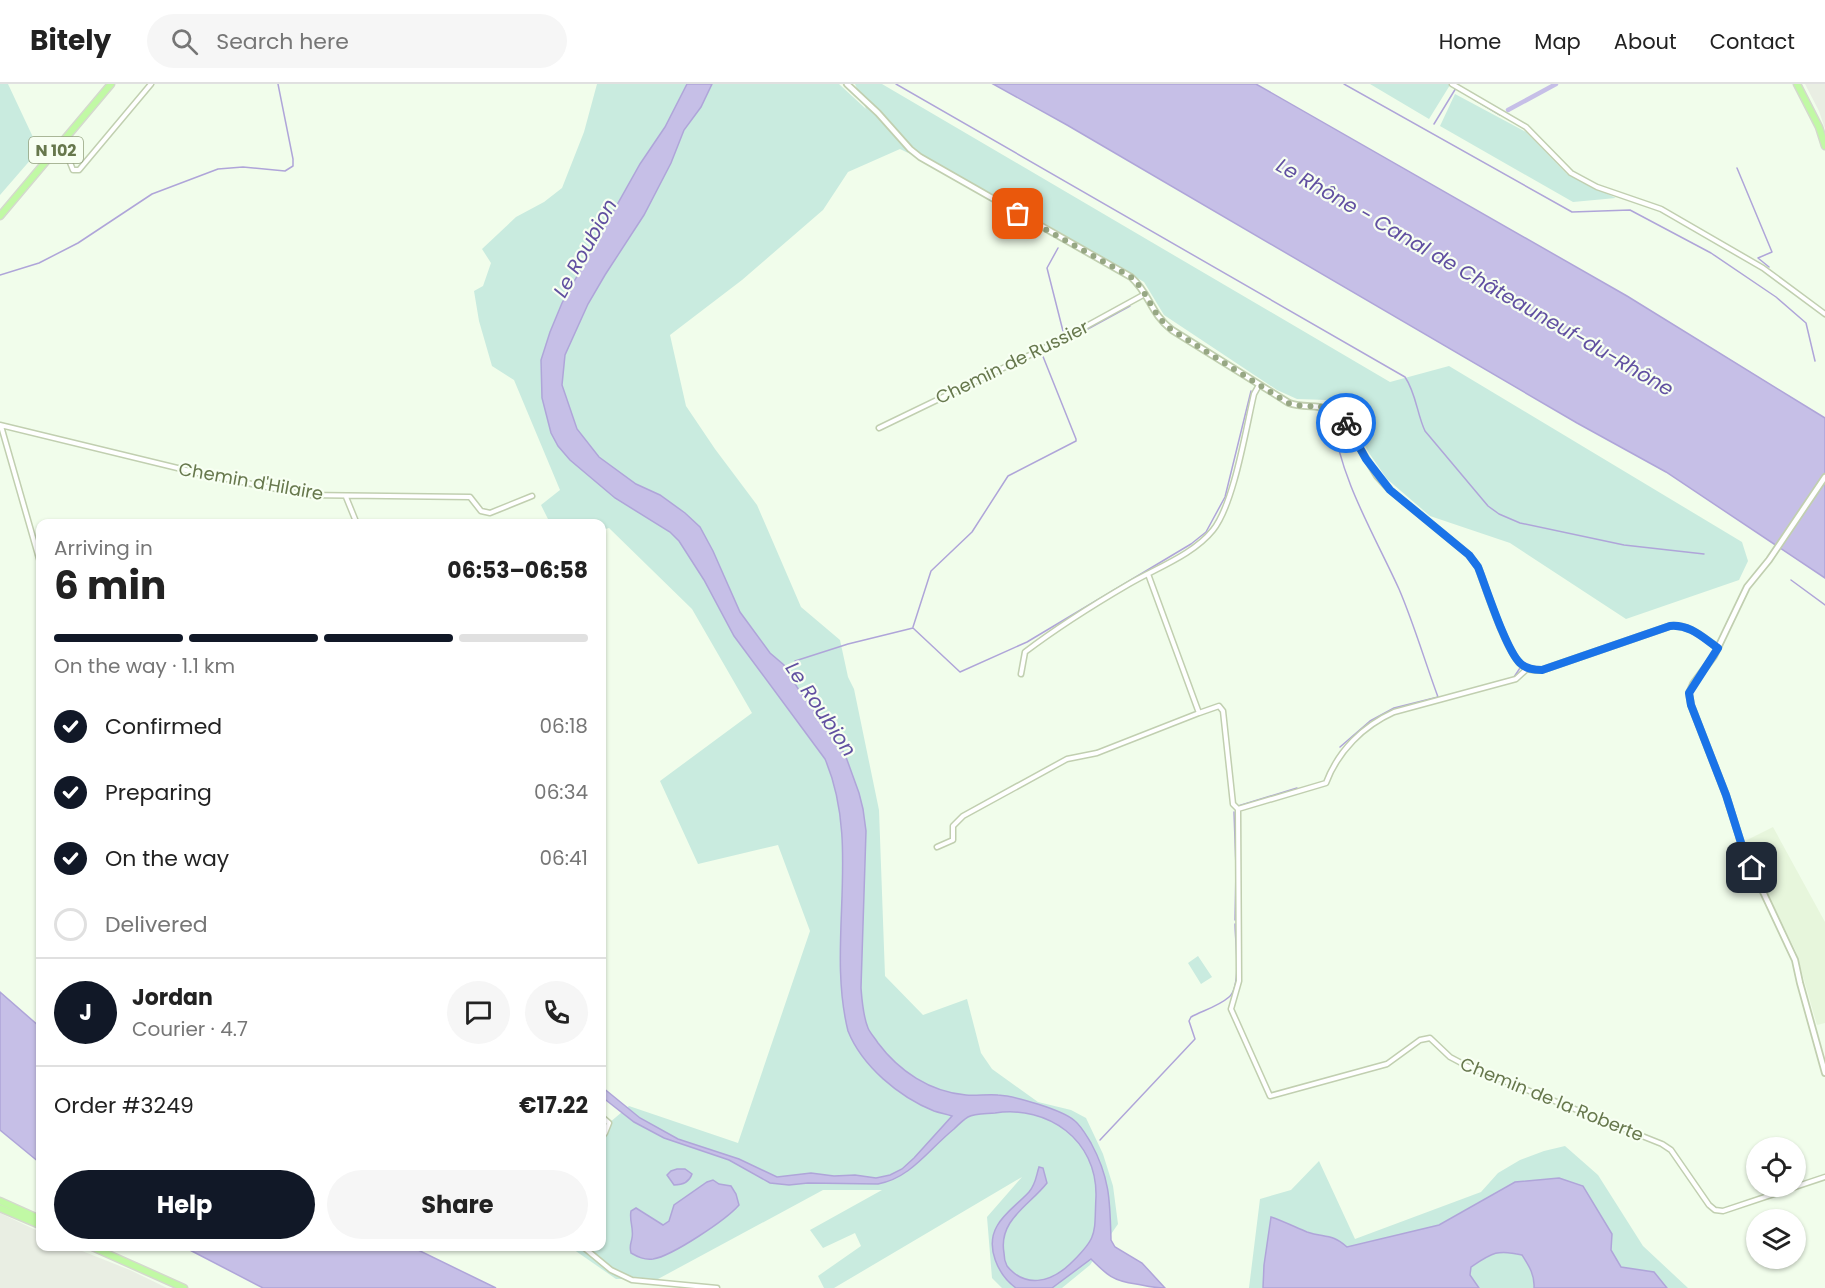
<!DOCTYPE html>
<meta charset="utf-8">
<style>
body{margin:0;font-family:Poppins,sans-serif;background:#f6f6f6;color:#222;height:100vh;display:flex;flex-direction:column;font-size:22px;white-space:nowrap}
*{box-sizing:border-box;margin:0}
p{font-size:20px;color:#767676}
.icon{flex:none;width:33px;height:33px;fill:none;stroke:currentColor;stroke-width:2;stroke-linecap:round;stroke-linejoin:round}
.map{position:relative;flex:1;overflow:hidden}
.side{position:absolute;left:36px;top:435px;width:570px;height:732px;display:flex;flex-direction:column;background:#fff;border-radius:12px;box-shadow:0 2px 4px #0004}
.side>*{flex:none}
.fabs{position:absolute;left:1746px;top:1053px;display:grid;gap:12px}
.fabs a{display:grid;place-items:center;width:60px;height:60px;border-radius:50%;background:#fff;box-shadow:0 2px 4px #0004;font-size:30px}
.pin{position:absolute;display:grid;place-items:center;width:51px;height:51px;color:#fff;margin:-26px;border-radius:12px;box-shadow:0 3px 9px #0006}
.courier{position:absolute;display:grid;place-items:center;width:60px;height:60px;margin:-30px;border:4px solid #1a73e8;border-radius:50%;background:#fff;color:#222;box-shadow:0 2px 8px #0007}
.summary em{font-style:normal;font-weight:700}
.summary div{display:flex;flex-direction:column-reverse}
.summary{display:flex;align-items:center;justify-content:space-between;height:102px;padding:0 18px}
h1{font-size:39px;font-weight:700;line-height:45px}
.bar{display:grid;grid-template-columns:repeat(4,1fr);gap:9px 6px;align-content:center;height:72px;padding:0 18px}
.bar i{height:8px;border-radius:4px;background:#e0e0e0}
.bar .active{background:#111827}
.bar p{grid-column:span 4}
.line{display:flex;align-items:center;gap:15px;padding:0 18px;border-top:2px solid #e0e0e0}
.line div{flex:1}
.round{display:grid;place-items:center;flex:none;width:63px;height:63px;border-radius:32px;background:#f6f6f6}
ol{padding:0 18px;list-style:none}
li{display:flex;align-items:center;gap:18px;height:66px}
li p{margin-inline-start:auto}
li .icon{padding:6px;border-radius:50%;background:#111827;color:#fff;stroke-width:4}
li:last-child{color:#767676}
li i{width:33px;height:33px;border:3px solid #e0e0e0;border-radius:50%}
.action{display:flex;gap:12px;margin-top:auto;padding:12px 18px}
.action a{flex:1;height:69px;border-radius:36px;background:#111827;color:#fff;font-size:24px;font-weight:700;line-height:69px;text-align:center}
.action a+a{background:#f6f6f6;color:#222}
header{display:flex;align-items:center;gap:36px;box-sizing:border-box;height:84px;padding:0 30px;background:#fff;border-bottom:2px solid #e0e0e0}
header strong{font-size:28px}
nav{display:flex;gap:33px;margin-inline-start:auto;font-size:21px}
.search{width:420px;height:54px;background:#f6f6f6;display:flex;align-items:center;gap:15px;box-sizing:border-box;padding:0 21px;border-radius:33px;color:#767676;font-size:22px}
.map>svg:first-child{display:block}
.residential{fill:#e7f6dc}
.industrial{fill:#e9eee3}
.green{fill:#c9ebdf}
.water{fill:#c6bfe7;stroke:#afa5d9;stroke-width:1.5}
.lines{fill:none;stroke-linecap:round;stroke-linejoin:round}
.stream{stroke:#afa5d9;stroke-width:1.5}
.canal{stroke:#c6bfe7;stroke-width:4.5}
.minor-casing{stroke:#c1cfb0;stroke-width:7}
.tertiary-casing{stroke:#c1cfb0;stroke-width:8}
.primary-casing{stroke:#d4d9cd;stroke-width:9}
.minor{stroke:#fff;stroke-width:4}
.tertiary{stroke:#fff;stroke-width:4.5}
.primary{stroke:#c1f9a5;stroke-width:6}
.done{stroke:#97a784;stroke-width:6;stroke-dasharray:0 10.8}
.route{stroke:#1a73e8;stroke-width:8}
.labels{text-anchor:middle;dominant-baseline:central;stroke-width:4.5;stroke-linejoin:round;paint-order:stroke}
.shield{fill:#f7fff2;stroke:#92a07e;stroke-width:1.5}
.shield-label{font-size:16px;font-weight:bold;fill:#67784d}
.street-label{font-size:18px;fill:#67784d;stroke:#f7fff2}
.water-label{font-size:20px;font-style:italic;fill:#6150a1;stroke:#f7fff2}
</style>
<header>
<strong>Bitely</strong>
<div class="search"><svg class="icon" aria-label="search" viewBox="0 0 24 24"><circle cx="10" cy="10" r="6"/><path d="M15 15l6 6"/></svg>Search here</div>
<nav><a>Home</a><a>Map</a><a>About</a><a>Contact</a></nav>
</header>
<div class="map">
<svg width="1825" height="1204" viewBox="0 0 1825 1204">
<rect width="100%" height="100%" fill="#f1fdeb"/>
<path class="residential" d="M1773 743 1825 838V939L1817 941 1796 868 1743 758Z"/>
<path class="industrial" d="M1805 0H1825V45L1819 27Z
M0 1129 40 1148V1162L72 1163 130 1186 167 1204H0Z"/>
<path class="green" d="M0 0H8L39 66 0 111Z
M597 0H839L866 25 855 0H882L1390 298 1449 282 1742 458 1748 477 1739 496 1626 535 1510 459 1430 432 1387 395 1369 369 1344 326 1327 316 1297 315 1277 306 1164 231 1144 198 1005 116 900 65 848 88 823 126 742 196 670 251 686 322 715 365 757 421 801 523 840 556 848 593 854 605 879 726 885 892 923 931 967 915 981 969 992 985 1038 1018 1071 1026 1086 1034 1103 1070 1113 1102 1118 1140 1090 1181 1062 1204H1002L992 1194 987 1133 1022 1093 834 1204H824L818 1192 861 1162 855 1149 823 1164 810 1146 882 1106H823L658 1195H616L570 1163 602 1162V1045L629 1022 738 1059 810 847 778 761 698 780 660 697 752 629 692 525 609 444 602 446V440L550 439 541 421 560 406 514 296 492 282 479 237 474 207 483 202 491 179 482 165 516 133 544 118 562 104 584 48Z
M1370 0H1448L1450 1 1429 35Z
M1455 10 1526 48 1567 90 1616 114 1573 118 1440 42Z
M1198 872 1212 893 1201 900 1188 879Z
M1565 1062 1598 1091 1643 1162 1688 1204H1667L1654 1188 1621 1183 1611 1166 1612 1150 1515 1098 1439 1141 1347 1163C1335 1152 1326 1153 1311 1149 1301 1147 1291 1142 1283 1137L1263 1189V1204H1249L1260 1115 1291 1106 1319 1077 1355 1155 1481 1108 1498 1089 1520 1076 1544 1067Z
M1504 1167 1522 1171C1529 1182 1535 1191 1534 1204H1479L1470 1191 1471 1183 1490 1170Z"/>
<path class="water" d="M687 0H712L701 23 684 46 671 79 644 131 605 191 588 220 565 271 562 301 577 345 599 373 636 400 660 411 685 429 700 443 713 467 740 528 770 569 784 581 797 603 838 658 846 673 859 709 863 725 866 747 861 904C862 917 863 932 868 944 870 949 875 954 878 959 899 987 930 1008 966 1011 976 1012 987 1010 998 1011 1015 1012 1063 1026 1075 1037 1082 1043 1086 1051 1091 1059 1110 1094 1110 1117 1111 1156L1115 1163 1142 1179 1165 1204C1154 1204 1147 1202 1136 1200 1113 1197 1107 1191 1091 1175L1052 1204H1016C998 1191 985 1163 997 1142 1004 1129 1019 1119 1029 1108 1036 1100 1036 1092 1039 1083L1043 1084 1047 1099C1030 1121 998 1136 1004 1169 1004 1173 1005 1178 1007 1182 1025 1204 1050 1199 1070 1180 1099 1152 1094 1150 1096 1112 1097 1056 1048 1021 995 1029 987 1030 975 1029 968 1033 963 1036 958 1041 954 1045 929 1065 911 1094 878 1100L808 1099 789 1101 770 1099 729 1076 664 1054 634 1038 602 1013V1003L640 1034 678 1055 739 1075 777 1093 811 1089 834 1092 855 1091 876 1094 890 1091 902 1085 914 1074 952 1032C946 1030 940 1029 934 1027 899 1013 862 982 848 947 826 859 862 761 825 675L734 552 704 496 679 457 670 448 615 414 570 376 558 362 551 349 542 314 541 276 550 248 562 219 640 80 665 43Z
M993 0H1256L1627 212 1825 334V494L1666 388 1577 339 1067 41Z
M0 908 40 943V1079L0 1046Z
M677 1085H685L692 1090C689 1099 682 1101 674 1101L667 1091 671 1087Z
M1559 1094 1583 1102 1612 1150 1611 1166 1621 1183 1654 1188 1667 1204H1534C1535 1191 1529 1182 1522 1171 1497 1165 1492 1169 1471 1183L1470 1191 1479 1204H1263L1264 1181 1271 1133C1283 1137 1295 1143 1307 1148 1325 1154 1331 1149 1347 1163L1439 1141 1515 1098Z
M713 1096 719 1100 731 1102 736 1110 739 1121C726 1136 672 1172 653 1175 644 1176 638 1173 631 1169 629 1162 631 1160 632 1154 634 1144 629 1137 631 1127L636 1124 663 1141 669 1137 674 1121 707 1098Z
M184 1163H412L496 1204H263Z"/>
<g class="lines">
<path class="stream" d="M896 0 1405 293C1416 309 1417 330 1425 347L1488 422 1499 430 1520 439 1624 461 1704 470
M1344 0 1572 128 1630 126 1711 169 1776 213 1806 239 1815 277
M1475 16 1500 31
M1434 40 1456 4
M1737 84 1772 168 1758 174 1769 183
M1058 164 1047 184 1064 251
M0 191 39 179 78 159 152 110 218 85 243 83 285 87 293 82V75L278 0
M1333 335C1340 395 1374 450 1399 505 1414 540 1425 578 1438 613L1394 624 1370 637 1340 663
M1791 496 1825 521
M913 543 931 487 972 448 1008 392 1076 357V355L1042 270 1130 222
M795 577 848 560 913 544 960 588 1027 558 1191 460 1206 448 1225 413 1251 307
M1514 593 1520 584
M1238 722 1297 704
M1234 728 1236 784 1235 836
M1100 1056 1195 955 1189 937 1191 933C1202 927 1219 922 1229 913 1242 902 1235 857 1235 840"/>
<path class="canal" d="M1508 26 1556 0"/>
<defs>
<path id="minor" d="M1452 0 1526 43 1571 89 1597 103 1661 125 1763 184 1825 230
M58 63 67 71 73 86H79L151 0
M0 341 198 389 306 411 470 413 481 427 490 429 532 412
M1 342 40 478
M879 344 1061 256 1145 210
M346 413 357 440
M1148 490 1199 629 1219 622 1223 627 1233 720 1238 725 1326 699C1338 667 1363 642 1394 628L1516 595 1528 584
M1021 590 1025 568C1058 543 1093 521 1129 500 1156 484 1193 471 1213 446 1234 420 1246 344 1254 310L1259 301
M1238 725 1239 897 1231 925 1270 1012 1387 980 1420 956 1430 954 1450 973 1467 982 1662 1060 1671 1066 1709 1121 1715 1126 1723 1127 1825 1093
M937 763 953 756V742L963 732 1067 675 1097 669 1199 629
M602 1033 609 1039 605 1049 602 1053
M582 1162 611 1186 632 1196 717 1204"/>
<path id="tertiary" d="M847 0 878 29 910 65 920 73 1131 193C1150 210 1150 229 1172 246L1289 319C1305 325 1325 319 1339 330L1377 392 1390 406 1469 471 1478 483C1486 504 1507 571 1523 582 1529 586 1535 586 1542 586L1670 542C1689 540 1703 553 1718 564
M1825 393 1769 476 1747 503 1714 572 1693 600 1689 609 1691 621 1726 711 1743 765 1795 876 1800 899 1825 989"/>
<path id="primary" d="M1797 0 1819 43 1825 62
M0 132 111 0
M0 1117 40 1135
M0 1124 40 1141
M90 1162 184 1204"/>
</defs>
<use href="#minor" class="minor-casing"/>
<use href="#tertiary" class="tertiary-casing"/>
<use href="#primary" class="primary-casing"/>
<use href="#minor" class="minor"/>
<use href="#tertiary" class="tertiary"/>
<use href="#primary" class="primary"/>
</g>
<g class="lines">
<path class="done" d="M1018 130 1131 193C1150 210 1150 229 1172 246L1288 319C1314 327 1327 314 1346 339"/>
<path class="route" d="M1346 339 1366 375 1390 406 1469 471 1478 483C1486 503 1506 566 1520 579 1526 585 1533 586 1542 586L1670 542C1690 540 1703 554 1718 564L1689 609 1691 621 1726 711 1743 765 1752 784"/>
</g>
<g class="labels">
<rect class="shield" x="29" y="53" width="54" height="26" rx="4.5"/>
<g class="shield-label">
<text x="56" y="66">N 102</text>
</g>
<g class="street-label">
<text transform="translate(1012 278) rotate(-26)">Chemin de Russier</text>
<text transform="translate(251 397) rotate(10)">Chemin d'Hilaire</text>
<text transform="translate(1552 1015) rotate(22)">Chemin de la Roberte</text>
</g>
<g class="water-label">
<text transform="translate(585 164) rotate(-61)">Le Roubion</text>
<text transform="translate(1475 193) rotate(30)">Le Rhône - Canal de Châteauneuf-du-Rhône</text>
<text transform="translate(821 625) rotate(56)">Le Roubion</text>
</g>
</g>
</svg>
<div class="fabs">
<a><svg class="icon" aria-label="locate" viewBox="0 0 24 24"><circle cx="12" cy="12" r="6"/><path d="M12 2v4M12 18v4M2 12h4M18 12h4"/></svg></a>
<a><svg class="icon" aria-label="layers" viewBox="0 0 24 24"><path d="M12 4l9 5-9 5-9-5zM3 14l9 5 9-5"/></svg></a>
</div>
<div class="pin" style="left:1018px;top:130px;background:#ea580c"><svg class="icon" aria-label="bag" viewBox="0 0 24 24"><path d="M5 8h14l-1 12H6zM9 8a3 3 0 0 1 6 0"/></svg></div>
<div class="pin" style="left:1752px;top:784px;background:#1f2937"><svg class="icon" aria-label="home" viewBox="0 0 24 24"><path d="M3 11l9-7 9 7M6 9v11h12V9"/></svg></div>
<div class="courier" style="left:1346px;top:339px"><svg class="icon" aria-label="bike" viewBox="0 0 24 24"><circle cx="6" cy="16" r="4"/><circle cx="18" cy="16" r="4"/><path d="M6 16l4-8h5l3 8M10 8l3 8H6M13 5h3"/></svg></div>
<section class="side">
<div class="summary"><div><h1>6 min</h1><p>Arriving in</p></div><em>06:53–06:58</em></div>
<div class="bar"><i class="active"></i><i class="active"></i><i class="active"></i><i></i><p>On the way · 1.1 km</p></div>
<ol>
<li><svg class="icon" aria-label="check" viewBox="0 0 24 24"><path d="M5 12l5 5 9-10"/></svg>Confirmed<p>06:18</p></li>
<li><svg class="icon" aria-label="check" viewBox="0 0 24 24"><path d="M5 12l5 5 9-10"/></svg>Preparing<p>06:34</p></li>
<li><svg class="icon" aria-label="check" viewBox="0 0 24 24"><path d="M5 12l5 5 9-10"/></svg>On the way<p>06:41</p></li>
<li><i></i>Delivered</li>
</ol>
<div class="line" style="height:108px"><b class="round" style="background:#111827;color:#fff">J</b><div><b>Jordan</b><p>Courier · 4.7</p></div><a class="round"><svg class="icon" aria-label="chat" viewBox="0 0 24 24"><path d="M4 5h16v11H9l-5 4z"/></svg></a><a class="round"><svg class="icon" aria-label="phone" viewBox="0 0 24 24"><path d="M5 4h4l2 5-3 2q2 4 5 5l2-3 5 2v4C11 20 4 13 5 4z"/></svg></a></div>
<div class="line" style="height:78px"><div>Order #3249</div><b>€17.22</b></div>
<div class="action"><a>Help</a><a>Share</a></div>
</section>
</div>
